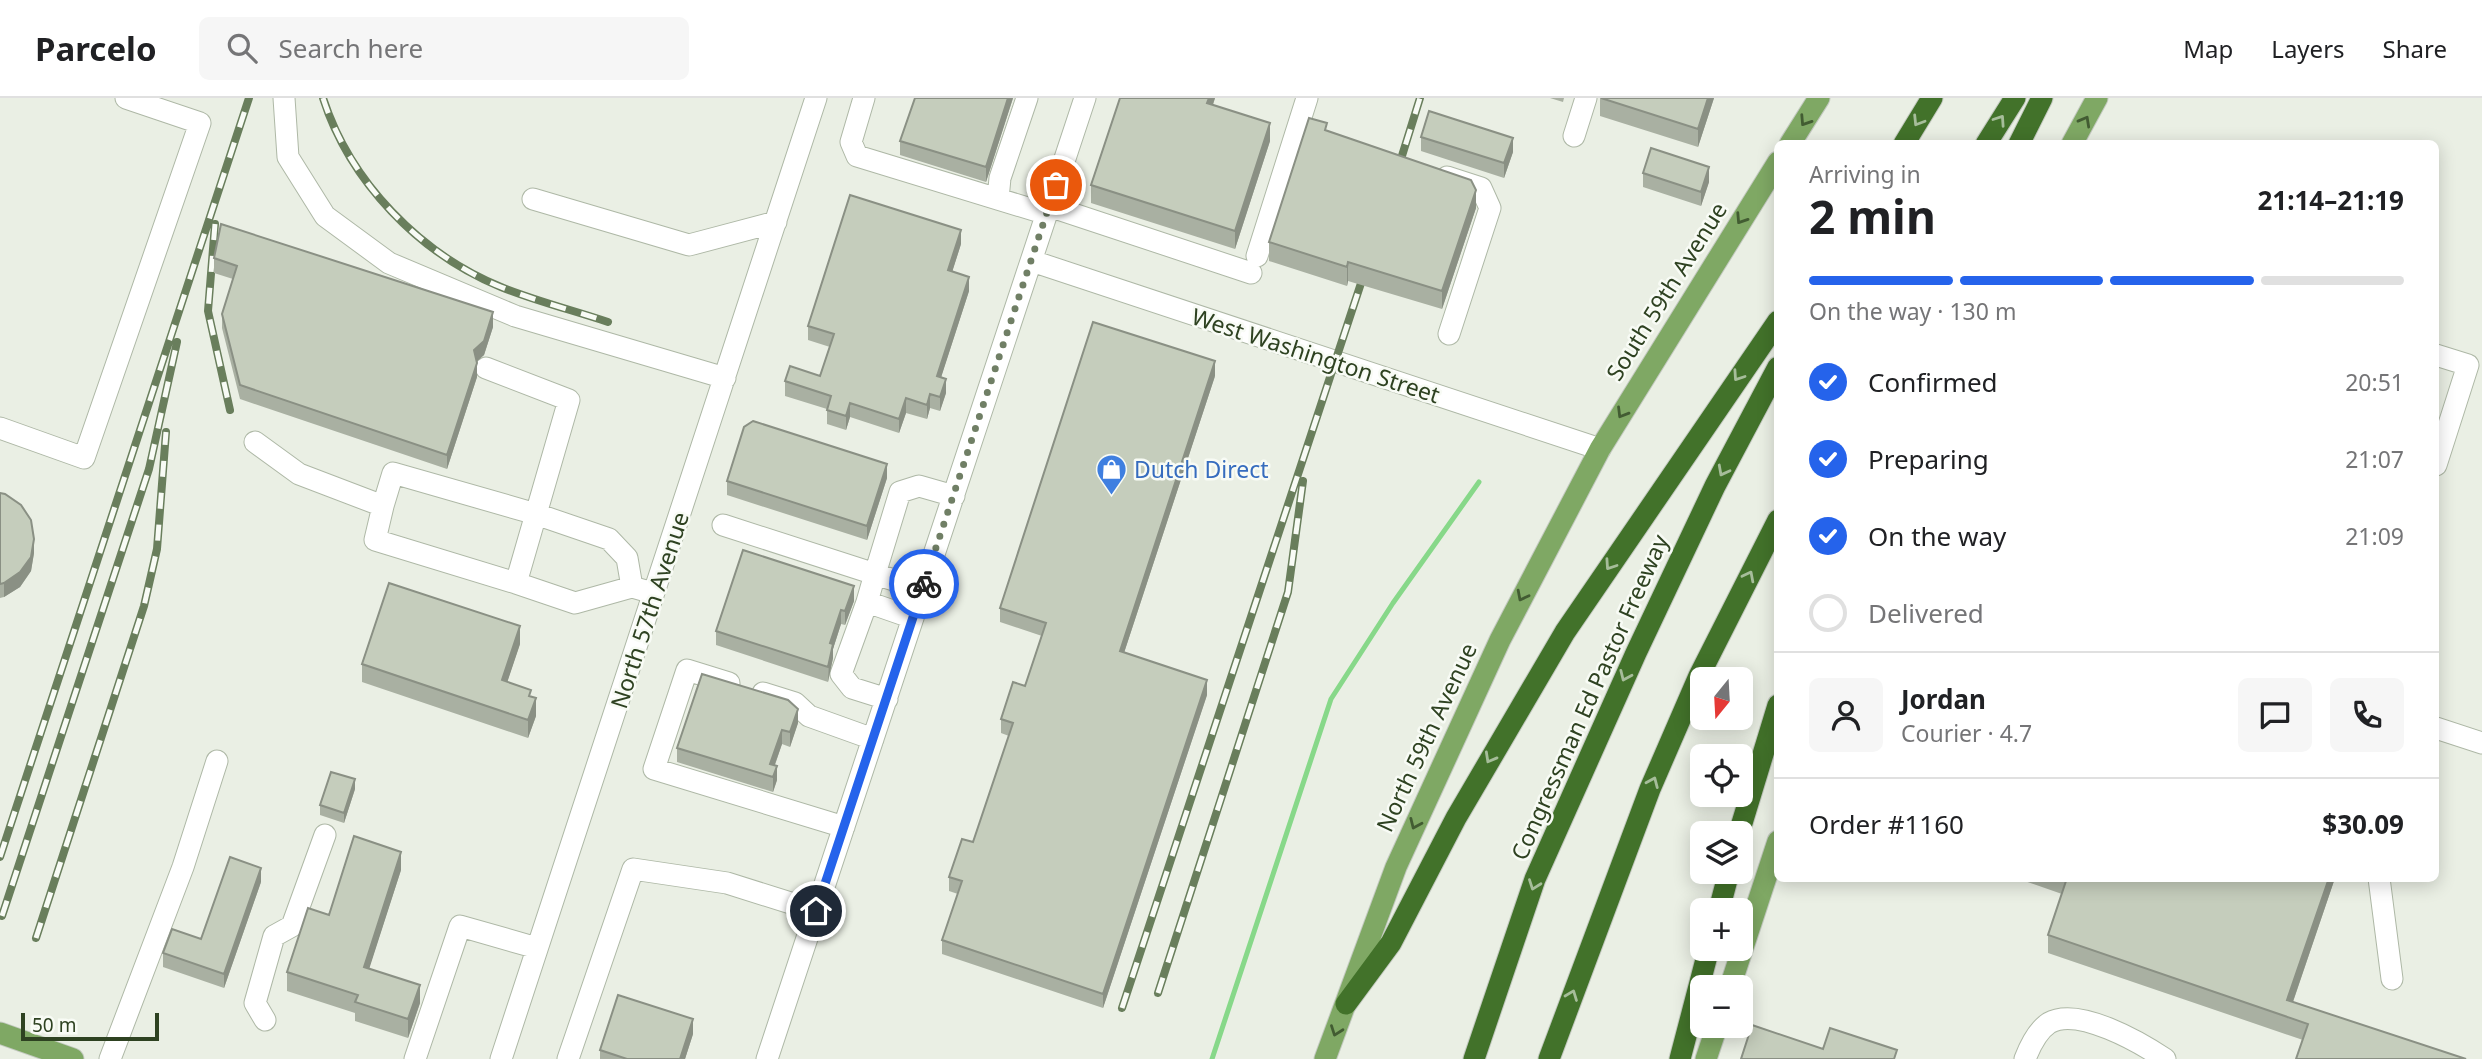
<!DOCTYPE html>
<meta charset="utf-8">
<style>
body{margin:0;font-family:"Noto Sans",sans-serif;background:#f6f6f6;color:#202124;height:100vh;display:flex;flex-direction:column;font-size:26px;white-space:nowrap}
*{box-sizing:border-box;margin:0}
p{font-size:23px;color:#757577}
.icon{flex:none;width:38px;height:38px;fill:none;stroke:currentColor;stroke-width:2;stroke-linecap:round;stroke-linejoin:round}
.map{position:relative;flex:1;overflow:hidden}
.side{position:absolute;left:1774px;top:42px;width:665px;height:742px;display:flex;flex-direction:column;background:#fff;border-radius:10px;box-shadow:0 4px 18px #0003}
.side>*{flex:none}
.needle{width:46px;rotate:198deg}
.buttons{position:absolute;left:1690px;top:569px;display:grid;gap:14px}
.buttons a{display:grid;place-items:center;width:63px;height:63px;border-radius:10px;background:#fff;box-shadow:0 4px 18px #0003;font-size:35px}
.scale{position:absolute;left:21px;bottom:18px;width:138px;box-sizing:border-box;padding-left:7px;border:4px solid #2e4221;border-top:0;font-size:19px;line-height:24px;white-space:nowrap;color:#2e4221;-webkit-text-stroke:5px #f8fbf5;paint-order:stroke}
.pin{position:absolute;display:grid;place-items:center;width:60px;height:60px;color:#fff;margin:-30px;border:4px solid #fff;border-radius:50%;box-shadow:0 2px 7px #0007}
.courier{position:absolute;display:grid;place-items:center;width:70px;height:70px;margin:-35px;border:5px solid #2563eb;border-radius:50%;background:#fff;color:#222;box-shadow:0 2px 9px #0007}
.summary em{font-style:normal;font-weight:700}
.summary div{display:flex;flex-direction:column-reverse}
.summary{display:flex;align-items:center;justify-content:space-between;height:119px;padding:0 35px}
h1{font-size:46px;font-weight:700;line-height:52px}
.bar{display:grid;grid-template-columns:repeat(4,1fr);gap:10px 7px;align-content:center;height:84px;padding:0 35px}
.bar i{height:9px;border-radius:5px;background:#e0e0e0}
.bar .current{background:#2563eb}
.bar p{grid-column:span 4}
.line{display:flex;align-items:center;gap:18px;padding:0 35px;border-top:2px solid #e0e0e0}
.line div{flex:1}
.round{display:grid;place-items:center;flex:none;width:74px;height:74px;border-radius:10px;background:#f6f6f6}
ol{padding:0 35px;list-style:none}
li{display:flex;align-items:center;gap:21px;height:77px}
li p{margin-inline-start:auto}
li .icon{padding:7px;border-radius:50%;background:#2563eb;color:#fff;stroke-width:4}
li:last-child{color:#757577}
li i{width:38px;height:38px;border:4px solid #e0e0e0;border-radius:50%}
header{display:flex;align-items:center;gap:42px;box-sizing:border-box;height:98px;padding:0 35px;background:#fff;border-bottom:2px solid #e0e0e0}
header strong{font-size:33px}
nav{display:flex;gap:38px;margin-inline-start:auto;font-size:24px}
.search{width:490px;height:63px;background:#f6f6f6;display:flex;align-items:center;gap:18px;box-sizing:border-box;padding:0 24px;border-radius:10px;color:#757577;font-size:26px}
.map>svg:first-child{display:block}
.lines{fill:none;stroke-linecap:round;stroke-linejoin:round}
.stream{stroke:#87d889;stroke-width:5}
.minor-casing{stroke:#aeb8a6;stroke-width:23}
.major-casing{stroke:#c4cac1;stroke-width:23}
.highway-casing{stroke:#c4cac1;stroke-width:23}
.minor{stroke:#fff;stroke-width:21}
.major{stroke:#7fa864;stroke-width:21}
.highway{stroke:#42722a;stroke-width:21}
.rail-casing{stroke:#697e5c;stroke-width:8}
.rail{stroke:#f8fbf5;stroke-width:5;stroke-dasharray:16;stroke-linecap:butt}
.wall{fill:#a9b0a2}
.shaded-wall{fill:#8a9084}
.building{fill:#c5cdbc;stroke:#8a9084;stroke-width:2}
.oneway{stroke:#a6bd9a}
.oneway2{stroke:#425c32}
.done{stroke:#707f65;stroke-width:7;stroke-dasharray:0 12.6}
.route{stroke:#2563eb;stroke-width:9}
.labels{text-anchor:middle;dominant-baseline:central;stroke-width:5;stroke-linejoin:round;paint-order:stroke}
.street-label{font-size:23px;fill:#2e4221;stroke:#f8fbf5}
.shop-label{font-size:23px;fill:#366cbe;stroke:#f8fbf5;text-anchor:start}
</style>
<header>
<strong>Parcelo</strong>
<div class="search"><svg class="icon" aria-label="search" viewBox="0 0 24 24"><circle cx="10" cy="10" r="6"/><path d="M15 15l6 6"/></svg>Search here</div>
<nav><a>Map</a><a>Layers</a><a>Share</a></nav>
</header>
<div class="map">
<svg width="2482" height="961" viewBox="0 0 2482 961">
<rect width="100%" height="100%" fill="#eaefe4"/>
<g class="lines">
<path class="stream" d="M1212 961 1331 601 1393 505 1479 384"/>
<defs>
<path id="minor" d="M284 0 288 59 325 118 389 165 515 218 725 280
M864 0 851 44 857 58 1047 116
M1574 38 1586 0
M1447 79 1481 90 1490 110 1449 236
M533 101 689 147 776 124
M998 101 1000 80 1027 0
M1049 108 1251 175
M1257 158 1307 0
M1032 163 1600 351
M2436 257 2468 267 2436 367
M486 270 569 302 536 416 609 441 627 460 632 489 646 493
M0 330 84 360 200 25 126 0
M255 344 299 376 383 408 393 375 536 416 516 485 575 505 632 489
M383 408 375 442 516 485
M723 427 875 476 867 504
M922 491 875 476 900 394 919 388 954 398
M729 585 687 572 654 671 844 729
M763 595 795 605 809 618 873 641
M887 601 852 590 841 576 867 504 913 520
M2436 630 2482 645
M2379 780 2392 881
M265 922 255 905 274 838 292 828 325 737
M110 961 183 769 217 663
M415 961 460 828 537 850
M501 961 816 0
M568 961 633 771 727 785 816 813
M767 961 1085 0
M2025 961C2030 948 2037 933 2049 925 2078 908 2141 945 2165 961"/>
<path id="major" d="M1790 46 1819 0
M2072 46 2097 0
M1730 889 1778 743
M0 935 73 961
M1325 961 1396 769 1500 542 1600 351 1778 64
M1706 961 1717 928"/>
<path id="highway" d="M1904 46 1932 0
M1986 46 2015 0
M2019 46 2042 0
M1739 735 1778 607
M1719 812 1729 774
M1346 906 1391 845 1456 720 1565 534 1778 223
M1474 961 1535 781 1636 555 1715 388 1778 269
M1549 961 1650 691 1699 578 1778 422
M1680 961 1709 850"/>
</defs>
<use href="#minor" class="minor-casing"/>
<use href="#major" class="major-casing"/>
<use href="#highway" class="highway-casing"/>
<use href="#minor" class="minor"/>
<use href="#major" class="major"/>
<use href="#highway" class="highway"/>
<defs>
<path id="rail" d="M323 0C350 84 420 156 501 189 536 203 572 212 608 224
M1396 77 1420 0
M215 126 208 213 230 312
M0 759 249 0
M2 818 149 371 177 244
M36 840 144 508 157 451 166 334
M1158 895 1288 494 1303 383
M1122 910 1367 167"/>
</defs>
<use href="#rail" class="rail-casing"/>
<use href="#rail" class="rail"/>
</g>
<path class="wall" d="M1013 0 986 84 900 57V43Z
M1120 0H1215L1213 7 1270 43 1235 151 1091 105V87Z
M1550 0H1564L1563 4Z
M1600 0H1714L1698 49 1600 18Z
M1327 32 1476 110 1442 211 1348 183 1347 188 1269 163V144Z
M1421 39 1513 54 1504 80 1421 53Z
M1643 75 1709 84 1701 108 1643 89Z
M961 146 952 174 969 193 941 279 946 295 940 313 930 310 927 321 906 315 899 335 850 319 846 332 827 326V311L785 298V283L820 278 830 249 808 242V228Z
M214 160 493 229 484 257 476 264 477 279 447 371 240 301 222 230V216L233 181 214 175Z
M1215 278 1124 555 1207 597 1103 910 942 856V842L958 796 949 793V779L973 744 1009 638 1001 635V621L1025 588 1042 538 1000 524V510Z
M887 380 867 442 727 397V383Z
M0 395 34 455 31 473 20 489 4 499 0 500Z
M854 503 845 527 841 526 833 551V560L828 584 716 547V533Z
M520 546 507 584 531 599 536 618 528 640 362 584V566Z
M798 625 790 649 782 646 775 667 777 682 773 694 677 664V650Z
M355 691 344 725 320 717V707Z
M401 772 369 870 420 905 408 940 355 923V915L287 893V874L329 817Z
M2016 780H2335L2293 904 2466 961 2303 942 2048 855V837L2062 796Z
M261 784 224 890 163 869V855L201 841Z
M693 936 685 961H600V952Z"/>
<path class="shaded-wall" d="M1008 0H1013L986 84V69Z
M1209 0H1215L1207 23V5Z
M1708 0H1714L1698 49V31Z
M1270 25V43L1235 151V133Z
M1513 40V54L1504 80V65Z
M1709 69V84L1701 108V94Z
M1476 92V110L1442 211V193Z
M961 132V146L948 187V172Z
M1348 164V183L1347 188V169Z
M969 179V193L937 292V278Z
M493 214V229L484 257 474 266V252Z
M1215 263V278L1120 567V553Z
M477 265V279L447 371V357Z
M946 281V295L940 313V299Z
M930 296V310L927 321V307Z
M906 300V315L899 335V321Z
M850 305V319L846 332V318Z
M887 366V380L867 442V428Z
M34 441V455L31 473 20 489 4 499V485Z
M854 488V503L845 527V513Z
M841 512V526L833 551V560L828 584 830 545Z
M520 528V546L502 600V582Z
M1207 582V597L1103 910V896Z
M536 600V618L528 640V622Z
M798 611V625L790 649V634Z
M782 632V646L770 680V666Z
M777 668V682L773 694V679Z
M355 681V691L344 725V715Z
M401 754V772L364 887V869Z
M261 770V784L224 890V876Z
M2329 780H2335L2287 921V902Z
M420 887V905L408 940V921Z
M693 921V936L685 961H680Z"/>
<path class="building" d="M915 0H1008L986 69 900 43Z
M1120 0H1209L1207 5 1270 25 1235 133 1091 87Z
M1601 0H1708L1698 31Z
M1429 13 1513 40 1504 65 1421 39Z
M1309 20 1327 25 1325 32 1471 82 1476 92 1442 193 1348 164 1347 169 1269 144Z
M1651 50 1709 69 1701 94 1643 75Z
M850 97 961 132 948 172 969 179 937 278 946 281 940 299 930 296 927 307 906 300 899 321 850 305 846 318 827 312 831 298 785 283 790 268 820 278 834 236 808 228Z
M221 126 493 214 484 243 474 252 477 265 447 357 240 287 222 216 237 168 214 160Z
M1093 224 1215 263 1120 553 1207 582 1103 896 942 842 962 783 949 779 962 741 973 744 1013 625 1001 621 1013 584 1025 588 1046 525 1000 510Z
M753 323 887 366 867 428 727 383 744 329Z
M0 395 5 396 21 407 31 422 34 441 31 459 20 474 4 485 0 486Z
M743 452 854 488 845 513 841 512 830 545 833 546 828 569 716 533Z
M389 485 520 528 502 582 531 592 529 598 536 600 528 622 362 566Z
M702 576 788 602 798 611 790 634 782 632 770 666 777 668 773 679 677 650Z
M331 674 355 681 344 715 320 707Z
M354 738 401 754 364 869 420 887 408 921 355 904 358 897 287 874 308 810 329 817Z
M230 759 261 770 224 876 163 855 172 831 201 841Z
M2067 780H2329L2287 902 2466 961H2296L2308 926 2048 837Z
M618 897 693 921 680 961H627L600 952Z
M1752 927 1823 951 1830 930 1897 952 1894 961H1741Z"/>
<defs><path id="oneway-chevron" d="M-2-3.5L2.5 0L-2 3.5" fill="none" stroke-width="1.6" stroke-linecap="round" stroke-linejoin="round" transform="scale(1.75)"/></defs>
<g class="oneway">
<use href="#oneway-chevron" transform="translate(2000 22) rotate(-56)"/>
<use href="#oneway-chevron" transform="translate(1918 23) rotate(122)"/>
<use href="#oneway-chevron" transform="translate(1738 278) rotate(124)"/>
<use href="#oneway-chevron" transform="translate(1723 373) rotate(118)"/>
<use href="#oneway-chevron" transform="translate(1610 467) rotate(124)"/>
<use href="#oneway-chevron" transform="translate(1749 478) rotate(-63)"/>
<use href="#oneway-chevron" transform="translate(1625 578) rotate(114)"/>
<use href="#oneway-chevron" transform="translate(1490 660) rotate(119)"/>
<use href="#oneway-chevron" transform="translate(1653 684) rotate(-67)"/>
<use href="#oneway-chevron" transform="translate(1534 787) rotate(110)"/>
<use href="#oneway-chevron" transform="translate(1572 897) rotate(-69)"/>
</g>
<g class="oneway2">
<use href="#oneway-chevron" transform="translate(1805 23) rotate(123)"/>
<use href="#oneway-chevron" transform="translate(2085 23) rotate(-61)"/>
<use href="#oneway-chevron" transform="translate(1741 121) rotate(123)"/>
<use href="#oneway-chevron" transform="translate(1622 315) rotate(121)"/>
<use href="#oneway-chevron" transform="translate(1522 498) rotate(117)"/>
<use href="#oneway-chevron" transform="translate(1415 726) rotate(114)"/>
<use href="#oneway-chevron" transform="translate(1336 933) rotate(110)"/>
</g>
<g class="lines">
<path class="done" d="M924 486 1056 87"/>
<path class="route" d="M816 813 924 486"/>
</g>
<defs>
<symbol id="shop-pin" viewBox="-11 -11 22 30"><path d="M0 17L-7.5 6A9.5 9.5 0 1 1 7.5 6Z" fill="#3f7fe0" stroke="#f8fbf5"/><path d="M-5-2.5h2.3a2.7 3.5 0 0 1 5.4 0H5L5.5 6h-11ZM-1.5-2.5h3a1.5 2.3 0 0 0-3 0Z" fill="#fff"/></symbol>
</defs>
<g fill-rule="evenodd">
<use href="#shop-pin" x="1094" y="354" width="35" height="47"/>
</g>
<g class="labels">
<g class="street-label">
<text transform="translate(1666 193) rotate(-58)">South 59th Avenue</text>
<text transform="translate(1316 257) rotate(18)">West Washington Street</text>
<text transform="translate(649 512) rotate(-72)">North 57th Avenue</text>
<text transform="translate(1589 599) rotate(-66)">Congressman Ed Pastor Freeway</text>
<text transform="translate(1426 639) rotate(-65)">North 59th Avenue</text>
</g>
<g class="shop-label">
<text x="1134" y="371">Dutch Direct</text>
</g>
</g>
</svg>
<div class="buttons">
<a><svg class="needle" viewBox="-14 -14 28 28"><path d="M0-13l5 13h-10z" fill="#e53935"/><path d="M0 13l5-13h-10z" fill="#757577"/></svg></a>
<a><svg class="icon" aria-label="locate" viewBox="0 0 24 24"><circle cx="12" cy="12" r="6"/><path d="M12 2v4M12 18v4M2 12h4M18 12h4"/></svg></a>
<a><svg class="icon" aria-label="layers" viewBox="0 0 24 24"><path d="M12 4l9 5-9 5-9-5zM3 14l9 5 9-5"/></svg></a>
<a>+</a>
<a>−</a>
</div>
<div class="scale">50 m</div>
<div class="pin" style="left:1056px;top:87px;background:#ea580c"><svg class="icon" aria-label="bag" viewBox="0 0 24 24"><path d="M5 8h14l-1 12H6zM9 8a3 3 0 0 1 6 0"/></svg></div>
<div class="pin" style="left:816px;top:813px;background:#1f2937"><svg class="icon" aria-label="home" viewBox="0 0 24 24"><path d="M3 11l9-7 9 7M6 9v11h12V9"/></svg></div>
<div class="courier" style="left:924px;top:486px"><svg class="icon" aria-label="bike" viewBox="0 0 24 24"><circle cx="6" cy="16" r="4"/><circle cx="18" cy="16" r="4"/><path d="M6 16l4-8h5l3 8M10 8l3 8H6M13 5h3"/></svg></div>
<section class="side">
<div class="summary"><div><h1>2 min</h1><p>Arriving in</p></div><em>21:14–21:19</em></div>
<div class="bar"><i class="current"></i><i class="current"></i><i class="current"></i><i></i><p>On the way · 130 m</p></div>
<ol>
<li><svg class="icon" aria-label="check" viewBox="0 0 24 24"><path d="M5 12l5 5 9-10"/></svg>Confirmed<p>20:51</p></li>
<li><svg class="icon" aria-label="check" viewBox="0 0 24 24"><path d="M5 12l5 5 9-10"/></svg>Preparing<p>21:07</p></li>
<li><svg class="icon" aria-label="check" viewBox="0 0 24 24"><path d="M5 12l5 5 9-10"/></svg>On the way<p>21:09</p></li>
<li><i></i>Delivered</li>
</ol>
<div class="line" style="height:126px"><a class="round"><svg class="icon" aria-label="person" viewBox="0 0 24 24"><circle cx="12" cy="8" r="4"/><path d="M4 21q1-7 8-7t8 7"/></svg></a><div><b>Jordan</b><p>Courier · 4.7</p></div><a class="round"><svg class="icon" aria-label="chat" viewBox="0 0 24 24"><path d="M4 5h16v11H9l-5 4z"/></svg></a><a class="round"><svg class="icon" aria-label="phone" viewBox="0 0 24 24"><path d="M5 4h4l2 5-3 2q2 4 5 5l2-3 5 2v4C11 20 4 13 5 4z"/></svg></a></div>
<div class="line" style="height:91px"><div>Order #1160</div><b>$30.09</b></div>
</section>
</div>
